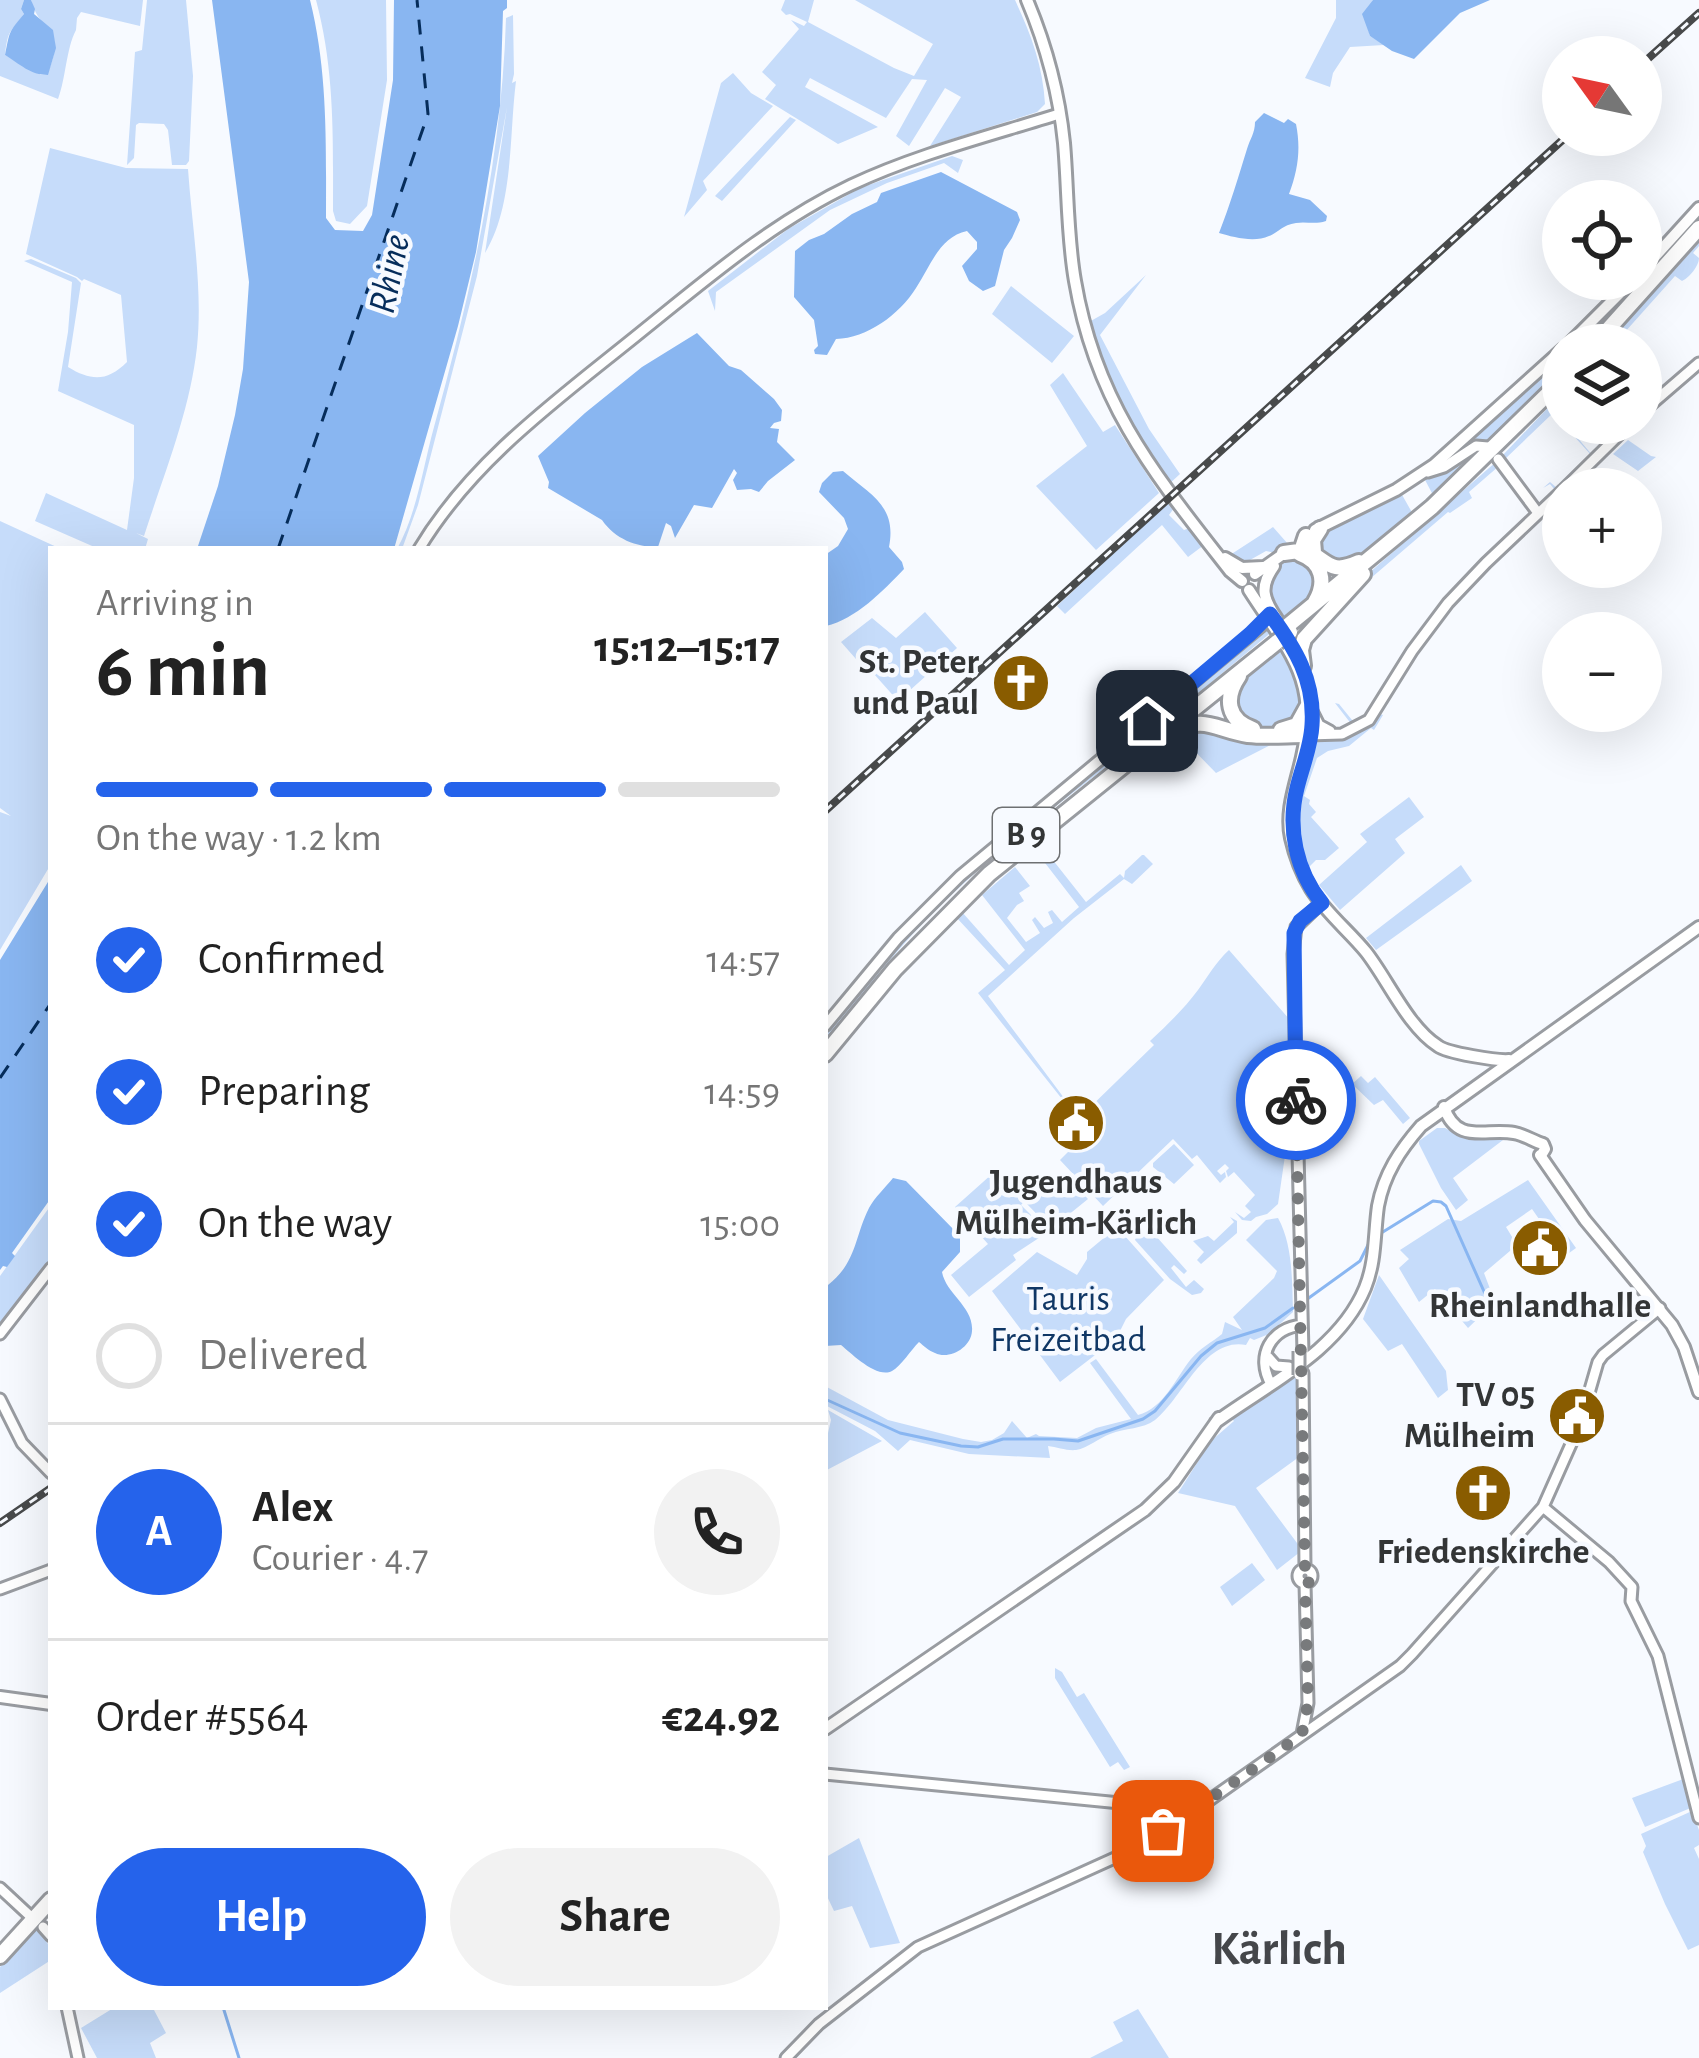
<!DOCTYPE html>
<meta charset="utf-8">
<style>
body{margin:0;font-family:"Alegreya Sans",sans-serif;background:#f2f2f2;color:#222;height:100vh;display:flex;flex-direction:column;font-size:45px;white-space:nowrap}
*{box-sizing:border-box;margin:0}
p{font-size:39px;color:#767676}
.icon{flex:none;width:66px;height:66px;fill:none;stroke:currentColor;stroke-width:2;stroke-linecap:round;stroke-linejoin:round}
.map{position:relative;flex:1;overflow:hidden}
.side{position:absolute;left:48px;top:546px;width:780px;height:1464px;display:flex;flex-direction:column;background:#fff;border-radius:0px;box-shadow:0 12px 48px #0002}
.side>*{flex:none}
.needle{width:78px;rotate:303deg}
.buttons{position:absolute;left:1542px;top:36px;display:grid;gap:24px}
.buttons a{display:grid;place-items:center;width:120px;height:120px;border-radius:50%;background:#fff;box-shadow:0 12px 48px #0002;font-size:60px}
.pin{position:absolute;display:grid;place-items:center;width:102px;height:102px;color:#fff;margin:-51px;border-radius:24px;box-shadow:0 6px 18px #0006}
.courier{position:absolute;display:grid;place-items:center;width:120px;height:120px;margin:-60px;border:9px solid #2563eb;border-radius:50%;background:#fff;color:#222;box-shadow:0 3px 15px #0007}
.head em{font-style:normal;font-weight:600}
.head div{display:flex;flex-direction:column-reverse}
.head{display:flex;align-items:center;justify-content:space-between;height:204px;padding:0 48px}
h1{font-size:78px;font-weight:600;line-height:90px}
.bar{display:grid;grid-template-columns:repeat(4,1fr);gap:18px 12px;align-content:center;height:144px;padding:0 48px}
.bar i{height:15px;border-radius:9px;background:#e0e0e0}
.bar .on{background:#2563eb}
.bar p{grid-column:span 4}
.line{display:flex;align-items:center;gap:30px;padding:0 48px;border-top:3px solid #e0e0e0}
.line div{flex:1}
.round{display:grid;place-items:center;flex:none;width:126px;height:126px;border-radius:63px;background:#f2f2f2}
ol{padding:0 48px;list-style:none}
li{display:flex;align-items:center;gap:36px;height:132px}
li p{margin-inline-start:auto}
li .icon{padding:12px;border-radius:50%;background:#2563eb;color:#fff;stroke-width:4}
li:last-child{color:#767676}
li i{width:66px;height:66px;border:6px solid #e0e0e0;border-radius:50%}
.button{display:flex;gap:24px;margin-top:auto;padding:24px 48px}
.button a{flex:1;height:138px;border-radius:72px;background:#2563eb;color:#fff;font-size:48px;font-weight:600;line-height:138px;text-align:center}
.button a+a{background:#f2f2f2;color:#222}
.map>svg:first-child{display:block}
.green{fill:#c6dcfa}
.water{fill:#89b6f1}
.lines{fill:none;stroke-linecap:round;stroke-linejoin:round}
.stream{stroke:#89b6f1;stroke-width:3}
.ferry{stroke:#062d5b;stroke-width:3;stroke-dasharray:15 12;stroke-linecap:butt}
.tertiary-casing{stroke:#999ca1;stroke-width:15}
.secondary-casing{stroke:#999ca1;stroke-width:16}
.trunk-casing{stroke:#999ca1;stroke-width:20}
.tertiary{stroke:#fff;stroke-width:9}
.secondary{stroke:#fff;stroke-width:10}
.trunk{stroke:#fff;stroke-width:14}
.rail-casing{stroke:#484a4b;stroke-width:8}
.rail{stroke:#f7faff;stroke-width:3;stroke-dasharray:9;stroke-linecap:butt}
.tertiary-bridge-casing{stroke:#999ca1;stroke-width:15;stroke-linecap:butt}
.trunk-bridge-casing{stroke:#999ca1;stroke-width:20;stroke-linecap:butt}
.tertiary-bridge{stroke:#fff;stroke-width:9}
.trunk-bridge{stroke:#fff;stroke-width:14}
.done{stroke:#787a7c;stroke-width:12;stroke-dasharray:0 21.6}
.route{stroke:#2563eb;stroke-width:15}
.labels{text-anchor:middle;dominant-baseline:central;stroke-width:9;stroke-linejoin:round;paint-order:stroke}
.shield{fill:#f7faff;stroke:#6e7072;stroke-width:3}
.shield-label{font-size:33px;font-weight:bold;fill:#333536}
.poi-label{font-size:36px;font-weight:bold;fill:#333536;stroke:#f7faff}
.park-label{font-size:36px;fill:#103765;stroke:#f7faff}
.water-label{font-size:39px;font-style:italic;fill:#062d5b;stroke:#f7faff}
.district-label{font-size:48px;font-weight:bold;fill:#44464a;stroke:#f7faff}
</style>
<div class="map">
<svg width="1699" height="2058" viewBox="0 0 1699 2058">
<rect width="100%" height="100%" fill="#f7faff"/>
<path class="green" d="M0 0H24L21 9 24 14C10 33 8 29 5 55L41 75H47C68 23 41 37 31 0H143L140 26 81 12 77 18 76 30C66 49 66 78 58 99L0 76Z
M147 0H186L193 76 189 161 186 165H172L168 130 164 124 139 123 136 125 134 158 127 165 135 52 142 50Z
M316 0H386L387 80 367 206 350 224 336 221 333 211C333 138 335 71 316 0Z
M785 0H814L808 22 894 68 914 76 933 44 855 0H1015C1031 34 1043 66 1045 104L1037 112 930 146 961 97 945 88 909 146 896 136 927 80 912 79 886 118 810 78 805 87 878 127 838 144 765 99 776 85 762 72 799 29 791 20 804 26 807 22 790 14 786 15 781 10Z
M1336 0H1373L1365 17 1370 36 1384 45 1350 47 1333 73 1330 87 1305 78 1336 18Z
M513 15 514 74 512 83 516 81C509 136 514 205 485 253L507 107 477 276 418 505 402 549H397C417 513 423 467 434 427 471 292 502 158 506 18Z
M733 73 751 93 773 106 703 181 707 190 684 217 721 83Z
M790 117 796 120 722 201 715 196Z
M50 148 126 168 188 169C192 227 203 289 197 347 190 411 164 474 144 536L136 533 148 539 145 549H99L35 521 46 493 127 530 134 478V425L58 391 68 332 72 282 24 261 31 259 76 278 81 283 68 367C91 381 107 382 127 362L121 295 84 279 82 281 77 277 26 254Z
M952 156 963 160 958 173 944 163 887 183 830 210 716 292 715 311 708 291 788 229 860 188Z
M1699 213V223L1589 345H1573L1641 279Z
M1699 241V246L1693 253 1699 258C1699 266 1689 278 1682 281L1675 276 1616 342 1618 345H1606Z
M1146 275 1100 335 1149 429 1180 474 1168 485 1112 393 1089 322 1105 313Z
M1011 286 1074 336 1052 363 992 314Z
M1563 354V373L1490 446 1484 443 1440 466Z
M1063 373 1103 432 1115 425 1159 493 1096 550 1036 486 1087 446 1050 385Z
M1563 392V399L1554 410 1593 456 1564 484 1561 482 1564 483 1592 456 1553 413 1505 459 1536 503 1543 502 1555 490 1550 484 1543 488 1550 482 1557 488V491L1538 506 1501 457Z
M1628 440 1651 456 1656 457 1638 471 1613 454Z
M1476 450 1481 453 1434 497 1424 478 1446 471Z
M1497 461 1499 466 1469 492 1472 498 1450 513 1448 512 1364 584 1307 642 1304 655 1314 683 1319 720C1330 728 1339 731 1352 725L1335 703 1339 704 1352 720 1356 721 1369 712 1367 710 1376 700C1366 726 1342 739 1318 720L1313 683 1303 655 1304 644 1361 580Z
M1401 493 1414 516 1355 561H1324L1315 539 1321 532Z
M1172 499 1177 504 1169 515 1184 530 1193 527 1204 545 1188 557 1162 525C1129 554 1098 584 1065 614L1057 606Z
M0 521 61 549 50 551 51 864 0 950V812L11 816 0 808Z
M1273 527 1288 544 1276 553 1266 551 1250 560 1233 561 1230 555Z
M1296 557 1315 567 1317 592 1282 625 1268 604 1270 575 1286 561Z
M925 612 957 648 898 701 866 665 863 667 841 642 872 618 896 638Z
M1266 626 1274 630 1142 740 1137 734Z
M1284 642 1298 679 1303 707 1289 727 1253 728 1234 713 1238 681Z
M1380 714 1383 715 1374 730 1371 728 1349 746 1328 751 1317 758 1304 796 1310 800 1309 804 1316 812 1311 817 1339 848 1325 860H1316L1306 870C1289 835 1294 796 1309 761 1312 752 1312 742 1322 738 1348 727 1357 742 1380 714Z
M1187 727 1282 739 1216 773 1176 732Z
M1135 736 1139 741C1051 811 950 882 881 972L887 959 877 970 880 974 825 1040V1034L900 941 957 884Z
M1409 797 1424 817 1395 839 1405 853 1340 910 1319 885 1367 842 1360 834Z
M1041 845 1086 902 1120 874 1124 878 1125 871 1142 855H1144L1153 864 1132 884 1124 879 1074 918 988 996 1067 1102 1066 1104 978 993 1005 970 956 917 962 912 1009 965 1025 950 982 895 1015 867 1030 886 1019 893 1024 901 1017 905 1007 918 1026 942 1040 933 1032 920 1035 917 1044 928 1053 923 1048 912 1052 910 1062 922 1079 907 1035 850Z
M1461 865 1472 881 1376 950 1366 938Z
M1229 950 1290 1020 1289 1128 1278 1204 1267 1214 1256 1217 1251 1221 1242 1220 1235 1212 1244 1218 1251 1212 1245 1206 1255 1195 1234 1172 1228 1177 1226 1171 1229 1168 1225 1164 1217 1171 1221 1175 1225 1172 1226 1177 1220 1183 1197 1155 1192 1159 1173 1139 1103 1206 1060 1160 1083 1137 1079 1132 1087 1124 1080 1117 1154 1045 1150 1041C1167 1025 1184 1009 1198 990 1209 975 1215 963 1229 950Z
M1361 1076 1368 1083 1375 1077 1410 1118 1403 1124 1383 1100 1374 1105 1352 1084Z
M1437 1128H1445L1469 1140H1503L1453 1178 1468 1200 1456 1210 1441 1188 1419 1144V1141Z
M1174 1144 1194 1165 1174 1184 1153 1167V1163Z
M1005 1173 1027 1198 1021 1205 1048 1232 1013 1255 1016 1260 969 1297 951 1275 988 1244 955 1207 992 1174 995 1179Z
M1068 1178 1088 1199 1051 1229 1027 1204 1038 1194 1061 1186 1060 1182Z
M1528 1180 1576 1248 1565 1256 1532 1209 1506 1227 1517 1245 1484 1273 1495 1302 1468 1328 1435 1289 1419 1302 1399 1268 1409 1259 1400 1250 1448 1219 1461 1221Z
M51 1205V1263L0 1329V1276Z
M1230 1217 1237 1221V1233L1201 1264 1197 1260 1204 1252 1193 1241 1208 1236 1214 1241 1234 1222Z
M1278 1218C1293 1245 1292 1281 1293 1312L1269 1334 1254 1340 1250 1338 1246 1345C1204 1337 1183 1398 1155 1420 1143 1429 1125 1428 1110 1434 1099 1438 1088 1448 1076 1450 1067 1451 1057 1447 1048 1446L1050 1458 969 1454 910 1440 898 1451 875 1431 825 1405V1386L888 1420 963 1439 981 1442 992 1440 1004 1433 1012 1421 1027 1438 1036 1434 1039 1436 1077 1438 1096 1428 1131 1419 1090 1363 1096 1359 1138 1415C1164 1408 1175 1379 1191 1359 1199 1349 1212 1342 1222 1334L1225 1322 1242 1330 1233 1317 1274 1278 1277 1271 1246 1240 1266 1220Z
M1147 1226 1187 1271 1184 1274 1174 1265 1171 1268 1186 1287 1194 1280 1204 1289 1201 1293 1192 1295 1170 1279 1135 1240 1137 1234 1133 1229 1139 1233Z
M1117 1227 1164 1280 1126 1319 1116 1339 1060 1382 992 1291 1037 1252 1077 1275 1087 1259V1252Z
M1379 1275 1446 1371 1448 1390 1438 1398 1402 1344 1388 1351 1363 1319Z
M1296 1377 1299 1457 1256 1488 1300 1547V1552L1277 1570 1235 1506 1178 1493 1211 1441 1234 1421 1232 1419 1239 1413Z
M828 1410 882 1441 825 1471V1446L831 1420Z
M1252 1563 1265 1580 1232 1606 1220 1587Z
M1055 1668 1062 1672 1077 1697 1084 1693 1130 1767 1124 1770 1118 1762 1110 1767 1055 1678Z
M1686 1778 1693 1807 1645 1827 1632 1798Z
M1692 1811 1699 1830V1845L1694 1848 1699 1859V1945L1688 1950 1665 1904 1643 1852 1646 1846 1641 1834Z
M859 1838 900 1943 870 1948 852 1906 834 1911 825 1892 826 1857Z
M39 1926 48 1936 45 1939 51 1949V1960L0 1993V1967Z
M115 2007H159L154 2010 166 2033 150 2043 156 2058H97L81 2028Z
M1138 2009 1169 2058H1090L1123 2041 1113 2022Z"/>
<path class="water" d="M24 0H31L35 9 34 14 53 30 56 48 48 75C30 75 20 64 5 55 10 31 8 33 24 14L21 9Z
M212 0H310C328 72 326 144 326 218L335 230 363 231 372 215 393 80 394 0H507V8L503 11 500 106 476 252 458 326 394 549H197L218 486 235 415 243 369 249 282Z
M1373 0H1490L1460 13 1414 59 1392 51 1370 36 1362 14Z
M1264 113 1284 123 1288 119 1296 124C1301 149 1298 170 1289 194L1310 200 1327 216 1326 221C1314 225 1307 221 1296 223 1282 225 1278 233 1269 236 1254 243 1233 237 1219 233 1230 205 1238 178 1247 149 1250 139 1255 133 1255 122Z
M941 172 1017 212 1020 220 1012 238 1004 250 995 286 983 291 969 281 962 266 977 249V242L967 231C939 237 930 267 916 288 899 315 867 338 836 339L827 355 815 354 814 350 818 346 814 320 794 297 795 251 809 240 824 234 852 214 877 202 881 193Z
M697 333 729 366 741 370 774 399 782 410 781 421 774 423 770 428 779 429 777 442 795 460 768 481 759 492 751 489 737 490 733 480 737 473 734 469 712 508 694 505 675 538 671 526 666 523 658 547C636 547 615 539 602 520L548 488 549 482 538 456 585 413 642 367Z
M843 471C871 495 897 506 889 547L902 562 904 569C883 591 856 619 826 626L825 555 838 546 848 529 844 518 819 492 822 483 833 472Z
M51 877V1198L12 1253 15 1256 7 1267 3 1266 0 1270V960Z
M893 1178 906 1181 960 1236V1252L942 1272C946 1294 974 1307 972 1331 971 1348 949 1360 935 1353 929 1351 924 1346 919 1342 911 1350 901 1366 892 1371 877 1379 852 1354 841 1345L825 1346V1283L828 1285C857 1262 854 1238 869 1208 875 1197 885 1188 893 1178Z"/>
<g class="lines">
<path class="stream" d="M1378 1235 1433 1201 1441 1202 1446 1206 1486 1296
M1306 1300 1360 1261 1370 1241
M825 1399 900 1433 961 1446 978 1447 1003 1439H1054L1078 1441 1143 1419 1155 1411 1201 1356 1217 1343 1265 1328 1293 1308
M223 2007 239 2058"/>
<path class="ferry" d="M278 549 428 114 417 0
M0 1078 51 1003"/>
<defs>
<path id="tertiary" d="M1641 413 1699 363
M1498 459 1538 513
M1428 472 1444 467 1476 446 1488 447
M1564 489 1631 423
M419 549C473 459 561 397 641 332 707 279 773 222 851 185 917 154 989 136 1059 114
M1312 711 1319 725 1330 731
M1307 735 1342 734 1369 720 1412 651 1448 603 1486 563 1563 490
M825 1026 898 938 960 876 1271 618
M0 1334 51 1268
M1303 1352 1293 954 1296 927 1321 903
M1268 1357 1276 1366 1289 1367
M1303 1373 1305 1569
M1271 1384C1255 1356 1271 1328 1302 1325
M0 1399 22 1443 51 1473
M1543 1507 1609 1562 1632 1587 1631 1601 1658 1656 1699 1818
M1298 1576a7 7 0 1 1 14 0a7 7 0 1 1-14 0Z
M0 1589 51 1570
M1302 1734 1308 1703 1305 1584
M825 1774 1181 1809 1201 1806 1400 1666 1412 1654 1543 1507 1580 1424 1598 1362 1603 1355 1660 1308
M0 1888 29 1915
M43 1927 51 1936
M67 2007 78 2058
M786 2058 819 2024 918 1947 1119 1856 1181 1818 1189 1809"/>
<path id="secondary" d="M1027 0C1046 45 1059 94 1064 143 1068 189 1067 236 1075 281 1096 405 1156 476 1230 571L1242 581
M1641 272 1699 208
M1568 345 1634 279
M1315 530 1396 490 1434 465 1563 349
M1225 558 1242 568 1263 567
M1274 566C1259 587 1263 599 1277 619
M1255 574 1286 552
M1249 590C1288 651 1320 679 1302 757 1296 784 1285 811 1291 838 1295 856 1302 874 1311 889 1326 913 1349 931 1366 952 1388 980 1408 1027 1438 1046 1447 1053 1497 1061 1509 1060
M1444 1107C1457 1145 1485 1128 1514 1133 1525 1135 1533 1141 1543 1144L1545 1149 1542 1154
M1540 1155 1585 1220 1672 1325 1684 1347 1699 1392
M1216 1422C1268 1384 1339 1351 1365 1288 1376 1261 1374 1234 1378 1206 1384 1174 1400 1150 1421 1126L1699 927
M0 1697 51 1704
M825 1729 1145 1510 1174 1482 1219 1418"/>
<path id="trunk" d="M1594 345 1699 228
M1306 536 1300 554C1322 562 1327 582 1315 602
M1314 552 1313 540 1320 529
M1284 553 1306 550C1329 562 1330 575 1359 562
M1286 627 1432 507 1563 379
M1303 666 1301 650 1304 639 1363 574
M1239 676C1224 698 1227 720 1253 729
M1281 730 1297 725 1307 707
M1173 731C1205 715 1216 730 1248 735 1267 737 1287 735 1307 735
M825 1054 895 969 989 874 1277 642
M0 1956 51 1900"/>
</defs>
<use href="#tertiary" class="tertiary-casing"/>
<use href="#secondary" class="secondary-casing"/>
<use href="#trunk" class="trunk-casing"/>
<use href="#tertiary" class="tertiary"/>
<use href="#secondary" class="secondary"/>
<use href="#trunk" class="trunk"/>
<defs>
<path id="rail" d="M1641 65 1699 13
M825 811 1568 135
M0 1523 51 1488"/>
</defs>
<use href="#rail" class="rail-casing"/>
<use href="#rail" class="rail"/>
<defs>
<path id="tertiary-bridge" d="M1299 1351V1375"/>
<path id="trunk-bridge" d="M1277 642 1290 632"/>
</defs>
<use href="#tertiary-bridge" class="tertiary-bridge-casing"/>
<use href="#trunk-bridge" class="trunk-bridge-casing"/>
<use href="#tertiary-bridge" class="tertiary-bridge"/>
<use href="#trunk-bridge" class="trunk-bridge"/>
</g>
<g class="lines">
<path class="done" d="M1163 1831C1209 1799 1256 1768 1302 1734L1308 1703 1305 1584 1310 1582 1311 1572 1305 1569 1296 1100"/>
<path class="route" d="M1147 721 1250 634 1270 614C1295 648 1315 680 1312 725 1311 747 1302 767 1297 788 1287 828 1296 871 1322 903L1300 921 1294 933 1296 1100"/>
</g>
<defs>
<symbol id="church-disc" viewBox="-11 -11 22 22"><circle r="9.5" fill="#895c00" stroke="#f7faff"/><path d="M-1.2-6h2.4v3.5h3.3v2.4h-3.3V6h-2.4V-.1h-3.3v-2.4h3.3Z" fill="#fff"/></symbol>
<symbol id="civic-disc" viewBox="-11 -11 22 22"><circle r="9.5" fill="#895c00" stroke="#f7faff"/><path d="M-.6-6.5H3V-4.5H.6V-3L4-1V1h2V6H-6V1h2V-1L-.6-3ZM-1.2 2.5V6h2.4V2.5Z" fill="#fff"/></symbol>
</defs>
<g fill-rule="evenodd">
<use href="#church-disc" x="988" y="650" width="66" height="66"/>
<use href="#civic-disc" x="1043" y="1090" width="66" height="66"/>
<use href="#civic-disc" x="1507" y="1215" width="66" height="66"/>
<use href="#civic-disc" x="1544" y="1383" width="66" height="66"/>
<use href="#church-disc" x="1450" y="1460" width="66" height="66"/>
</g>
<g class="labels">
<rect class="shield" x="993" y="808" width="66" height="54" rx="9"/>
<g class="shield-label">
<text x="1026" y="835">B 9</text>
</g>
<g class="poi-label">
<text x="979" y="662" text-anchor="end">St. Peter<tspan x="979" dy="41">und Paul</tspan></text>
<text x="1076" y="1182">Jugendhaus<tspan x="1076" dy="41">Mülheim-Kärlich</tspan></text>
<text x="1540" y="1306">Rheinlandhalle</text>
<text x="1535" y="1395" text-anchor="end">TV 05<tspan x="1535" dy="41">Mülheim</tspan></text>
<text x="1483" y="1552">Friedenskirche</text>
</g>
<g class="park-label">
<text x="1068" y="1299">Tauris<tspan x="1068" dy="41">Freizeitbad</tspan></text>
</g>
<g class="water-label">
<text transform="translate(390 274) rotate(-78)">Rhine</text>
</g>
<g class="district-label">
<text x="1279" y="1950">Kärlich</text>
</g>
</g>
</svg>
<div class="buttons">
<a><svg class="needle" viewBox="-14 -14 28 28"><path d="M0-13l5 13h-10z" fill="#e53935"/><path d="M0 13l5-13h-10z" fill="#767676"/></svg></a>
<a><svg class="icon" aria-label="locate" viewBox="0 0 24 24"><circle cx="12" cy="12" r="6"/><path d="M12 2v4M12 18v4M2 12h4M18 12h4"/></svg></a>
<a><svg class="icon" aria-label="layers" viewBox="0 0 24 24"><path d="M12 4l9 5-9 5-9-5zM3 14l9 5 9-5"/></svg></a>
<a>+</a>
<a>−</a>
</div>
<div class="pin" style="left:1163px;top:1831px;background:#ea580c"><svg class="icon" aria-label="bag" viewBox="0 0 24 24"><path d="M5 8h14l-1 12H6zM9 8a3 3 0 0 1 6 0"/></svg></div>
<div class="pin" style="left:1147px;top:721px;background:#1f2937"><svg class="icon" aria-label="home" viewBox="0 0 24 24"><path d="M3 11l9-7 9 7M6 9v11h12V9"/></svg></div>
<div class="courier" style="left:1296px;top:1100px"><svg class="icon" aria-label="bike" viewBox="0 0 24 24"><circle cx="6" cy="16" r="4"/><circle cx="18" cy="16" r="4"/><path d="M6 16l4-8h5l3 8M10 8l3 8H6M13 5h3"/></svg></div>
<section class="side">
<div class="head"><div><h1>6 min</h1><p>Arriving in</p></div><em>15:12–15:17</em></div>
<div class="bar"><i class="on"></i><i class="on"></i><i class="on"></i><i></i><p>On the way · 1.2 km</p></div>
<ol>
<li><svg class="icon" aria-label="check" viewBox="0 0 24 24"><path d="M5 12l5 5 9-10"/></svg>Confirmed<p>14:57</p></li>
<li><svg class="icon" aria-label="check" viewBox="0 0 24 24"><path d="M5 12l5 5 9-10"/></svg>Preparing<p>14:59</p></li>
<li><svg class="icon" aria-label="check" viewBox="0 0 24 24"><path d="M5 12l5 5 9-10"/></svg>On the way<p>15:00</p></li>
<li><i></i>Delivered</li>
</ol>
<div class="line" style="height:216px"><b class="round" style="background:#2563eb;color:#fff">A</b><div><b>Alex</b><p>Courier · 4.7</p></div><a class="round"><svg class="icon" aria-label="phone" viewBox="0 0 24 24"><path d="M5 4h4l2 5-3 2q2 4 5 5l2-3 5 2v4C11 20 4 13 5 4z"/></svg></a></div>
<div class="line" style="height:156px"><div>Order #5564</div><b>€24.92</b></div>
<div class="button"><a>Help</a><a>Share</a></div>
</section>
</div>
